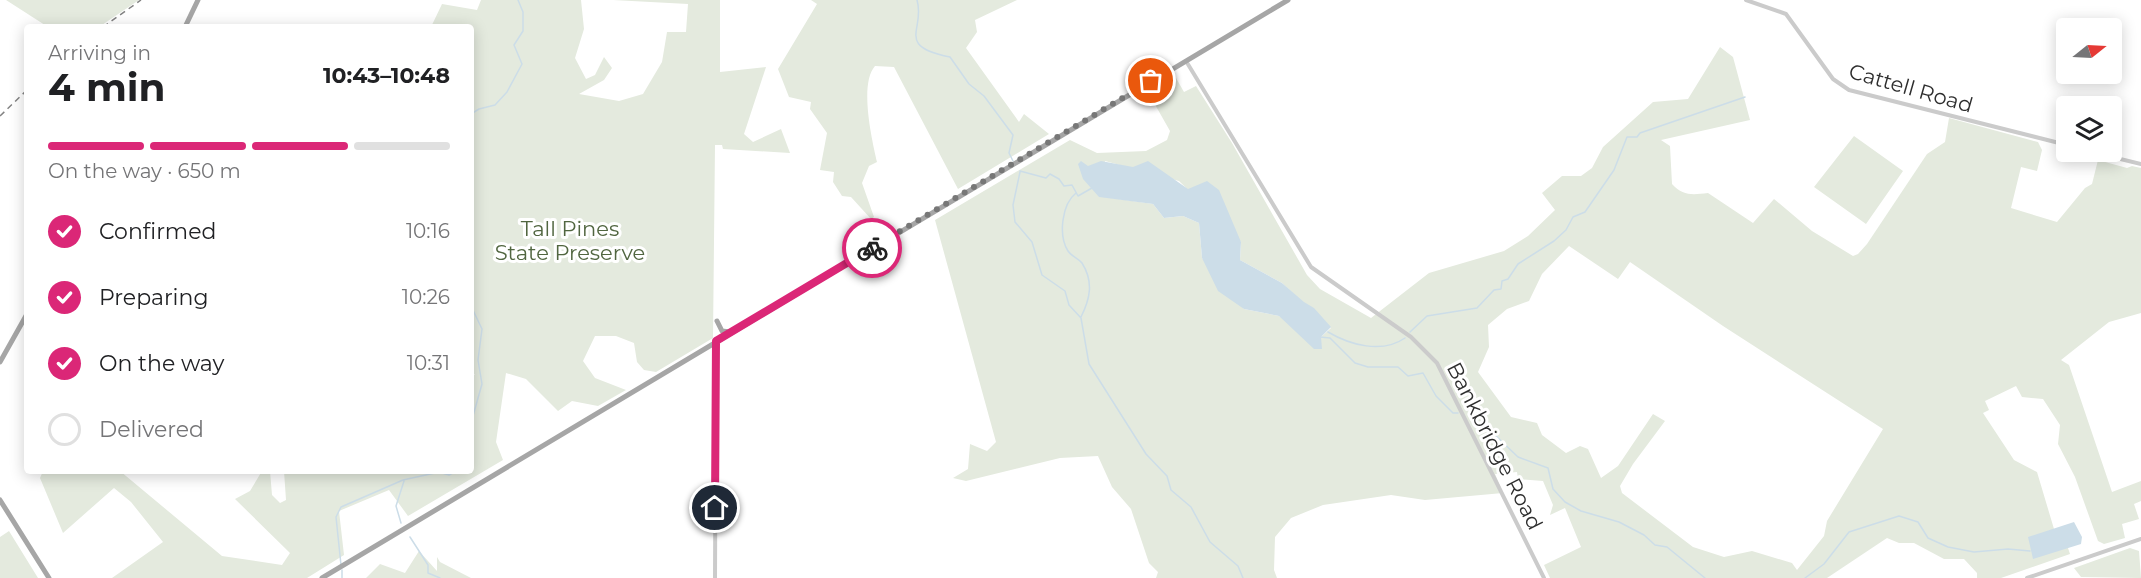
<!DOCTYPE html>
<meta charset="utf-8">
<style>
body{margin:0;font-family:Montserrat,sans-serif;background:#f6f6f6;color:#202124;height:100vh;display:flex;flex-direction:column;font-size:22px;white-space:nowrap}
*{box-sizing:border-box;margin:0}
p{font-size:20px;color:#757577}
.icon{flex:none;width:33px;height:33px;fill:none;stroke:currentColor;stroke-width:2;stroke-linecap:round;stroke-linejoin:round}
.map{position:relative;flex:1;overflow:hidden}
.details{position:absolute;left:24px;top:24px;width:450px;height:450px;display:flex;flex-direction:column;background:#fff;border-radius:6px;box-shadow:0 3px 15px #0003}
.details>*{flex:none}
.needle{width:39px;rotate:72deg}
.fabs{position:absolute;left:2056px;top:18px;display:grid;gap:12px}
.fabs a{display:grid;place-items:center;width:66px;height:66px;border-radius:6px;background:#fff;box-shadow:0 3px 15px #0003;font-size:30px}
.pin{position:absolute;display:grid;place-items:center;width:51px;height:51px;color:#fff;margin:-26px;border:3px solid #fff;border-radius:50%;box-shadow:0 2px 6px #0007}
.courier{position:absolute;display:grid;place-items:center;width:60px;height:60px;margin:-30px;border:4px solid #db2777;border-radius:50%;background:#fff;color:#222;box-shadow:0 2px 8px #0007}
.head em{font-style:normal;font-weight:700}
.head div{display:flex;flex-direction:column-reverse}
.head{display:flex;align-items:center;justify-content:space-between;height:102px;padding:0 24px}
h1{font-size:39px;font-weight:700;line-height:45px}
.bar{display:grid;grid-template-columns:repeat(4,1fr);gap:9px 6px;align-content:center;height:72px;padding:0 24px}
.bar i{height:8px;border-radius:4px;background:#e0e0e0}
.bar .current{background:#db2777}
.bar p{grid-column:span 4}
ol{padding:0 24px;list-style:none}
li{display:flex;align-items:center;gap:18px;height:66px}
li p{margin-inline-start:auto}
li .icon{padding:6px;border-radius:50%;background:#db2777;color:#fff;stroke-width:4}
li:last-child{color:#757577}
li i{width:33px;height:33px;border:3px solid #e0e0e0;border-radius:50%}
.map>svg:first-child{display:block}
.green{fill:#e4eade;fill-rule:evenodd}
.water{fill:#ccdde8}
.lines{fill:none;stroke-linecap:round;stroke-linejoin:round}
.stream{stroke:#ccdde8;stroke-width:1.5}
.minor{stroke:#cbcbcb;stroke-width:4}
.major{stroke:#a6a6a6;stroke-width:5}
.rail{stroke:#838383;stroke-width:1.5;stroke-dasharray:6 4.5;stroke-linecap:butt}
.done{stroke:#777;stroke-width:6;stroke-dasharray:0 10.8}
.route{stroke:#db2777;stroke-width:8}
.labels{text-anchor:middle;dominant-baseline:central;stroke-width:6;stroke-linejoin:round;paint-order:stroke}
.street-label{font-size:21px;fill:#2e2e2e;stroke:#fff}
.park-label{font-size:21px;fill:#516640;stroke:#fff}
</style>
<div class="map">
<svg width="2141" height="578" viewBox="0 0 2141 578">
<rect width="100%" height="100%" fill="#fff"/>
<path class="green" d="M6 0H139L99 27H48Z
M481 0H581L584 29 575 58 586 79 595 75 604 57 612 68 604 80 579 94 619 101 643 94 662 62 667 32H686L688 4 613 0H720V72L766 67 744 134 753 142 781 129 790 153 723 149 722 145H715L713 338 656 372 644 370 637 362 634 343 616 336H595L583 361 595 378 626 390 598 406 572 401 558 411 526 379 506 373 496 442 503 460 408 516 389 490 339 511 344 555 307 578H112L163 542 131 502 114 488 63 533 40 478 43 471H120L222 556 282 565 290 553 235 499 250 491 262 471H270L272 495 280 503 286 500 284 471H471V379L475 374 471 375V27H431L442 4 477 10Z
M811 0H1017L975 20 977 32 966 48 1019 122 1024 114 1049 134 958 189 894 67 875 66C859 84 872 140 877 162L869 166 862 183 874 217 871 219 851 197 842 196 833 182 834 172 820 170 827 133 810 109 811 102 789 97 778 69 817 4Z
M1720 47 1733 57 1750 120 1661 140 1670 146 1672 184C1683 196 1692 195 1708 193L1753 223 1774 199 1812 231 1853 256 1858 254 1867 244 1927 154 1945 142 1949 118 2038 142 2042 150 2037 171 2021 167 2011 208 2057 222 2085 188 2092 184 2098 160 2127 168 2132 166 2141 168V313L2109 322 2061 360 2069 365 2112 492 2141 481V501L2134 504 2139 519 2122 524 2125 538 2104 544 2098 541 2075 477 2058 444 2060 425 2043 399 2022 397 2016 386 1985 401 1989 410 1983 413 2014 460 2037 472 2054 529 2067 545 2070 554 2001 578H1977V573L1964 559H1944L1914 543H1899L1887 538 1827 578H1550L1544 565 1581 547 1565 508 1550 515 1553 505 1543 481 1518 479 1517 472 1495 474 1503 493 1425 500 1391 495 1323 505 1291 518 1275 537 1274 570 1277 578H1156L1158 572 1149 563 1131 509 1112 487 1098 456 1060 458 966 481 953 478 968 469 970 444 987 451 996 442 935 220 1070 140 1097 153 1146 151 1167 140 1170 131 1149 94 1176 78 1184 92 1196 86 1232 143 1307 275 1320 289 1371 318 1429 273 1504 251 1528 236 1555 210 1542 193 1562 176H1581L1592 168 1603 147 1653 102 1688 99ZM1105 161 1179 181 1241 242 1240 260 1282 283 1331 328 1321 337 1279 316 1244 309 1202 258 1199 223 1183 216 1164 218 1153 204 1098 196ZM1569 246 1618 279 1630 262 1723 326 1883 429 1827 521 1824 536 1797 570 1792 563 1752 551 1724 557 1693 547 1622 493 1620 486 1633 464 1665 421 1653 414 1618 466 1601 478 1588 449 1580 446 1566 453 1542 435 1537 423 1511 417 1478 372 1489 347 1488 325 1507 309 1529 301 1542 274Z
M1854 136 1903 171 1866 224 1814 187Z
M9 531 38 578H0V537Z
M2130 548 2139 551 2141 578 2081 577 2074 568Z
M419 551 437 571V557L440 562 471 578H366L380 564 405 573Z"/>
<path class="water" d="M1081 161 1088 166 1101 161 1133 167 1148 161 1188 189 1207 181 1219 190 1241 242 1240 260 1282 283 1304 302 1314 308 1331 327 1321 337 1322 349H1314L1279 316 1244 309 1218 291 1202 258 1199 223 1183 216 1164 218 1153 204 1099 197 1083 179 1078 164Z
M2074 522 2082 537 2081 544 2033 559 2028 537Z"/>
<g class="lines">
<path class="stream" d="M917 0C926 29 894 46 950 57L969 84 984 96 1013 135 1009 153 1013 161
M471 114 479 109 495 105 507 92 522 64 514 45 523 31V12L518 0
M1020 171 1046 178 1050 174 1059 179 1064 186 1072 185 1078 196 1092 188
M1020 172 1013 205 1015 222 1032 242 1042 275 1065 291 1069 305 1081 318 1089 364 1146 454 1167 476 1171 490 1191 507 1210 542 1238 566 1243 578
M1076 193C1062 204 1058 235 1068 251 1071 256 1078 258 1082 263 1094 282 1090 299 1081 317
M471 306 482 329 478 360 482 384 471 423
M1328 332C1350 345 1382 354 1405 338
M1410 332 1427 316 1477 308 1494 290 1501 289 1502 281 1508 279 1518 264 1554 241 1566 230 1573 217 1585 212 1614 170 1627 137H1637L1640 133 1745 97
M1320 337 1330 338 1355 363 1368 367H1398L1408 376 1423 373 1436 396 1453 413H1458
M1465 409 1477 411 1494 434 1518 457 1548 468 1553 489 1565 502 1581 511 1619 522 1644 535 1655 545 1667 547 1705 578
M442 473 449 475 456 471
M401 523 396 506 404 481
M410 537 428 565V573L440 578
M341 565 336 517 341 507 403 480 444 471
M342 578V570
M1805 578 1824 564 1849 532 1899 516 1918 522 1928 538 1948 547 1974 552 2008 549 2030 551"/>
<path class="minor" d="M1746 0 1786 14 1833 79 1849 90 2067 145
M1186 61 1311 267 1411 337 1437 363 1544 578
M2092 152 2141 164
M715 578 716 342
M2027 578 2141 539"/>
<path class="major" d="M185 27 198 0
M717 321 722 331 730 332
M0 362 27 314
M0 500 49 578
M322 578 1288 0"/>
<path class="rail" d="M103 27 141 0
M0 116 27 90"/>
</g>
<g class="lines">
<path class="done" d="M872 248 1151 81"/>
<path class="route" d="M715 508 716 341 872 248"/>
</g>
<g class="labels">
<g class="street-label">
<text transform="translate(1911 88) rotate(16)">Cattell Road</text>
<text transform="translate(1495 446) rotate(63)">Bankbridge Road</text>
</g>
<g class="park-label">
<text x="570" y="228">Tall Pines<tspan x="570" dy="24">State Preserve</tspan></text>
</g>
</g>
</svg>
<div class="fabs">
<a><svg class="needle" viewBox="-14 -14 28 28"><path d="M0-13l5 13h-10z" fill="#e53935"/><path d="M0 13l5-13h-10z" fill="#757577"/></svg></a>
<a><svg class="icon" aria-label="layers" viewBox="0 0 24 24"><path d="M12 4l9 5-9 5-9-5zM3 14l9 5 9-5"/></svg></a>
</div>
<div class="pin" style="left:1151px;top:81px;background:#ea580c"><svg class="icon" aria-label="bag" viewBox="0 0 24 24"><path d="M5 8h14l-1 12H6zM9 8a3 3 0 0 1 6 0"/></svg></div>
<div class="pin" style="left:715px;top:508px;background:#1f2937"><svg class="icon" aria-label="home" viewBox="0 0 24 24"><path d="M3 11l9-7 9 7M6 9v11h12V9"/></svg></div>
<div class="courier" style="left:872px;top:248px"><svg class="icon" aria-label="bike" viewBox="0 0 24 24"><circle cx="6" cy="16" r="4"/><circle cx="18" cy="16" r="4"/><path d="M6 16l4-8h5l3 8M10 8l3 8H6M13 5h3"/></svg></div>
<section class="details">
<div class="head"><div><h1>4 min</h1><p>Arriving in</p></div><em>10:43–10:48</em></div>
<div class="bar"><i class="current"></i><i class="current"></i><i class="current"></i><i></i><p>On the way · 650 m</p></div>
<ol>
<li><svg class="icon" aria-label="check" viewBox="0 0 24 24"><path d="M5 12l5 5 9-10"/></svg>Confirmed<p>10:16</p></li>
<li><svg class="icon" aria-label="check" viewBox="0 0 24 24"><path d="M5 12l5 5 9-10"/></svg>Preparing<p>10:26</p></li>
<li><svg class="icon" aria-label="check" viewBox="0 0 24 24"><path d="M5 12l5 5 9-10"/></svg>On the way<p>10:31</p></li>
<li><i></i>Delivered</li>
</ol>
</section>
</div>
